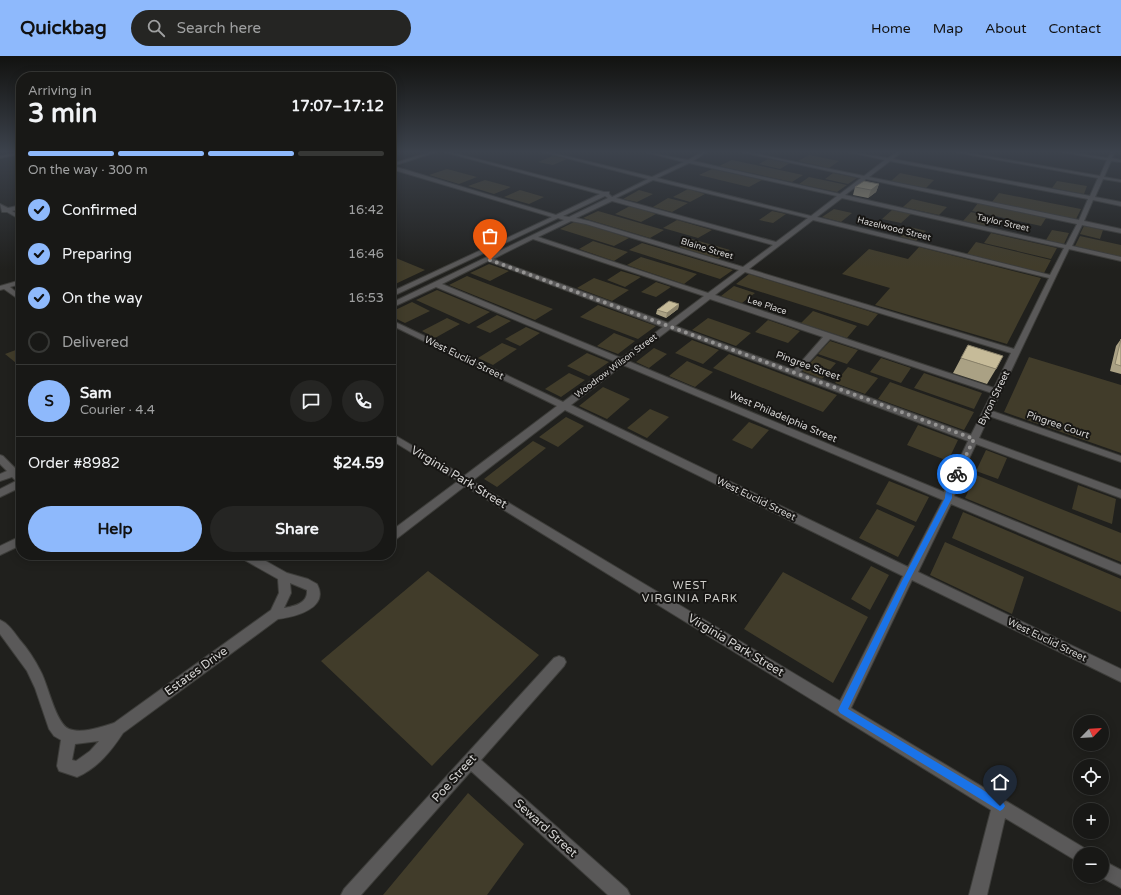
<!DOCTYPE html>
<meta charset="utf-8">
<style>
body{margin:0;font-family:"Varela Round",sans-serif;background:#252523;color:#f1f3f6;height:100vh;display:flex;flex-direction:column;font-size:15px;white-space:nowrap}
*{box-sizing:border-box;margin:0}
p{font-size:13px;color:#9fa0a1}
.icon{flex:none;width:22px;height:22px;fill:none;stroke:currentColor;stroke-width:2;stroke-linecap:round;stroke-linejoin:round}
.map{position:relative;flex:1;overflow:hidden}
.details{position:absolute;left:16px;top:16px;width:380px;height:488px;display:flex;flex-direction:column;background:#181816;border-radius:16px;box-shadow:0 2px 10px #0003,0 0 0 1px #363735}
.details>*{flex:none}
.needle{width:26px;rotate:65deg}
.fabs{position:absolute;left:1073px;top:659px;display:grid;gap:8px}
.fabs a{display:grid;place-items:center;width:36px;height:36px;border-radius:50%;background:#181816;box-shadow:0 2px 10px #0003,0 0 0 1px #363735;font-size:20px}
.pin{position:absolute;display:grid;place-items:center;width:34px;height:34px;color:#fff;margin:-41px -17px;border-radius:50% 50% 50% 0;rotate:-45deg;box-shadow:0 0 4px #0007}
.pin .icon{rotate:45deg}
.courier{position:absolute;display:grid;place-items:center;width:40px;height:40px;margin:-20px;border:3px solid #1a73e8;border-radius:50%;background:#fff;color:#222;box-shadow:0 1px 5px #0007}
.headline em{font-style:normal;font-weight:700}
.headline div{display:flex;flex-direction:column-reverse}
.headline{display:flex;align-items:center;justify-content:space-between;height:68px;padding:0 12px}
h1{font-size:26px;font-weight:700;line-height:30px}
.bar{display:grid;grid-template-columns:repeat(4,1fr);gap:6px 4px;align-content:center;height:48px;padding:0 12px}
.bar i{height:5px;border-radius:3px;background:#363735}
.bar .selected{background:#8eb9fc}
.bar p{grid-column:span 4}
.line{display:flex;align-items:center;gap:10px;padding:0 12px;border-top:1px solid #363735}
.line div{flex:1}
.round{display:grid;place-items:center;flex:none;width:42px;height:42px;border-radius:21px;background:#252523}
ol{padding:0 12px;list-style:none}
li{display:flex;align-items:center;gap:12px;height:44px}
li p{margin-inline-start:auto}
li .icon{padding:4px;border-radius:50%;background:#8eb9fc;color:#111;stroke-width:4}
li:last-child{color:#9fa0a1}
li i{width:22px;height:22px;border:2px solid #363735;border-radius:50%}
.button{display:flex;gap:8px;margin-top:auto;padding:8px 12px}
.button a{flex:1;height:46px;border-radius:24px;background:#8eb9fc;color:#111;font-size:16px;font-weight:700;line-height:46px;text-align:center}
.button a+a{background:#252523;color:#f1f3f6}
header{display:flex;align-items:center;gap:24px;box-sizing:border-box;height:56px;padding:0 20px;background:#8eb9fc;color:#111}
header strong{font-size:19px}
nav{display:flex;gap:22px;margin-inline-start:auto;font-size:14px}
.search{width:280px;height:36px;background:#252523;display:flex;align-items:center;gap:10px;box-sizing:border-box;padding:0 14px;border-radius:22px;color:#9fa0a1;font-size:15px}
.map>svg:first-child{display:block}
.green{fill:#413c2a}
.lines{fill:none;stroke-linecap:round;stroke-linejoin:round}
.minor-casing{stroke:#3d3d3a;stroke-width:2}
.minor{fill:#5a5959;fill-rule:evenodd}
.wall{fill:#aaa184}
.shaded-wall{fill:#8b836b}
.building{fill:#c6bb99;stroke:#8b836b}
.route{fill:#1a73e8}
.done{stroke:#959493;stroke-width:4;stroke-dasharray:0 7.2}
.labels{text-anchor:middle;dominant-baseline:central;stroke-width:4;stroke-linejoin:round;paint-order:stroke}
.far-street-label{font-size:9px;fill:#d4d3d2;stroke:#171614}
.street-label{font-size:10px;fill:#d4d3d2;stroke:#171614}
.neighbourhood-label{font-size:11px;letter-spacing:1px;fill:#d0cfcb;stroke:#171614}
.near-street-label{font-size:12px;fill:#d4d3d2;stroke:#171614}
</style>
<header>
<strong>Quickbag</strong>
<div class="search"><svg class="icon" aria-label="search" viewBox="0 0 24 24"><circle cx="10" cy="10" r="6"/><path d="M15 15l6 6"/></svg>Search here</div>
<nav><a>Home</a><a>Map</a><a>About</a><a>Contact</a></nav>
</header>
<div class="map">
<svg width="1121" height="839" viewBox="0 0 1121 839">
<rect width="100%" height="100%" fill="#20201d"/>
<path class="green" d="M809 99 839 105 829 112 798 105Z
M553 100 567 103 553 109 538 106Z
M768 103 790 107 780 113 759 108Z
M732 104 803 119 792 126 719 110Z
M447 113 477 121 459 128 429 119Z
M712 113 762 124 749 131 699 119Z
M833 117 857 122 848 128 825 123Z
M900 117 934 124 926 132 891 125Z
M809 121 847 129 837 136 799 128Z
M485 124 511 131 494 138 468 130Z
M1057 125 1087 130 1084 138 1052 132Z
M688 133 705 138 690 146 673 141Z
M520 134 544 141 529 148 504 141Z
M639 134 653 138 637 146 623 143Z
M999 137 1081 153 1076 163 992 146Z
M668 142 688 147 672 156 653 151Z
M912 143 947 151 939 159 903 151Z
M978 147 1046 162 1041 170 972 155Z
M630 150 656 158 641 166 615 158Z
M834 153 852 157 841 166 822 161Z
M892 154 911 158 901 167 882 163Z
M598 155 664 174 650 182 583 162Z
M772 155 786 158 773 167 759 164Z
M971 156 993 161 985 170 963 165Z
M677 164 712 174 698 182 663 172Z
M574 166 582 167 629 182 614 190 560 173Z
M1084 170 1103 174 1100 183 1080 178Z
M910 171 926 175 916 185 900 181Z
M1052 174 1069 177 1064 188 1046 184Z
M991 177 1057 192 1051 203 984 187Z
M1080 180 1121 189V201L1075 190Z
M692 183 730 194 718 203 679 191Z
M593 185 628 196 614 205 579 193Z
M976 186 1051 204 1044 217 967 198Z
M642 187 733 214 720 223 629 194Z
M919 191 1041 222 1007 288 875 249 890 232 842 218 869 193 908 203Z
M391 200 425 214 391 230Z
M641 201 697 218 684 228 627 209Z
M489 208 509 215 490 225 470 217Z
M621 215 641 221 625 231 607 224Z
M749 218 878 258 868 270 736 228Z
M467 220 553 253 535 264 449 229Z
M594 222 629 234 612 245 577 232Z
M656 226 671 231 656 241 641 236Z
M734 230 755 237 742 247 721 240Z
M437 234 490 256 469 268 416 244Z
M412 246 430 255 405 267 391 260V256Z
M598 249 656 270 638 283 580 261Z
M813 255 857 270 847 282 801 267Z
M497 259 511 265 490 277 476 271Z
M447 262 460 268 435 282 422 275Z
M708 262 751 277 736 290 692 274Z
M768 264 800 275 788 287 755 276Z
M526 271 540 277 520 290 505 283Z
M614 277 635 285 618 298 597 290Z
M692 284 719 294 703 308 675 297Z
M830 285 858 294 847 308 818 298Z
M502 287 517 293 493 309 478 302Z
M21 292V311L5 298Z
M654 292 667 298 649 312 636 306Z
M587 297 609 306 589 320 567 310Z
M729 298 837 339 823 356 713 312Z
M817 300 836 307 822 323 802 315Z
M1029 301 1121 329V397L1004 356Z
M881 302 911 312 901 327 870 316Z
M687 305 713 316 695 331 669 320Z
M848 311 878 322 865 338 835 327Z
M569 317 585 324 561 341 545 333Z
M924 317 982 337 974 353 914 332Z
M890 326 974 356 964 374 878 343Z
M603 331 630 343 607 363 579 350Z
M650 353 669 361 647 382 627 372Z
M566 361 584 370 558 391 539 381Z
M749 366 769 374 752 393 732 384Z
M918 369 958 384 948 405 907 389Z
M533 385 546 392 497 431 484 423Z
M986 394 1007 402 998 423 976 415Z
M976 419 1121 477V506L965 442Z
M889 425 929 441 916 466 876 448Z
M1078 429 1116 443 1112 468 1072 453Z
M877 453 915 470 898 501 859 482Z
M963 456 1121 523V556L952 482Z
M945 486 1024 521 1012 558 930 519Z
M871 510 889 519 870 554 851 543Z
M428 515 539 599 432 710 321 605Z
M783 516 868 561 833 627 744 573Z
M468 737 524 788 487 839H383Z"/>
<g class="lines">
<defs>
<path id="minor" d="M21 96V98L0 102V100Z
M430 96H436L393 110 556 159 600 138 444 96H450L604 136H609V138L612 141 648 123 543 96H549L652 121 684 106 645 96 688 104 702 96H707L693 105 840 138 861 122 741 96H748L864 120 885 104 849 96 888 102 897 96H901L893 103 1090 140 1098 122 955 96H963L1100 120 1107 104 1061 96H1069L1108 102 1111 96H1115L1112 102 1121 104V106L1111 105 1104 121 1121 124V126L1103 123 1095 141 1121 146V150L1093 144 1084 165 1121 173V177L1082 169 1072 190 1121 201V205L1069 193 992 355 1121 400V406L989 360 979 382 1121 434V442L976 388 965 411 954 440 1121 509V519L951 448 918 516 1121 613V626L912 524 851 652 1086 793 1088 798H1080V807L1005 762 987 839H969L991 754 465 430 395 484 391 485V475L458 425 391 384V377L464 420 557 350 391 269V264L563 346 616 306 436 231 391 252V247L564 164 558 162 391 241V236L552 161 391 113V108ZM890 105 1088 143 1079 164 869 121ZM689 107 837 140 811 160 657 122ZM866 123 1077 168 1066 189 845 139ZM653 124 808 162 776 186 616 142ZM605 140 608 142 569 161 563 160ZM842 142 1064 192 1050 219 817 161ZM612 145 773 189 743 211 589 165 576 162ZM813 164 1049 222 1014 293 749 213ZM571 165 586 168 739 214 708 237 538 181ZM533 183 704 240 668 267 493 203ZM488 205 663 271 621 302 442 228ZM745 216 1011 297 994 332 715 239ZM710 243 823 281 794 314 675 270ZM670 273 968 385 944 436 628 305ZM830 283 992 337 971 379 800 316ZM623 309 943 444 908 511 571 349ZM565 354 903 520 840 645 472 425Z
M0 148 8 152 21 149V153L12 155 21 160V164L7 156H2Z
M21 224V228L10 231 21 240V245L4 233 0 234V230Z
M0 399 3 400 15 412 21 410V431L0 441V433L16 425 12 421 0 425V418L7 415 0 408Z
M21 480V489L0 499V490Z
M239 499H255L287 517 308 523 317 528C330 552 295 561 278 563L123 677C111 695 98 712 77 721L59 715 57 710 61 684 54 680 49 673 35 632 27 615 0 578V564C8 567 14 576 19 583 28 593 35 604 41 616 48 629 56 668 69 673 82 678 101 671 114 667L271 554 279 537 278 523 241 502ZM290 527 307 534C308 547 295 550 284 552L291 537ZM99 685 90 695 76 705 72 704 75 688Z
M559 600 564 602 566 606 564 610 481 704 627 833 630 839H608L471 715 361 839H341L344 833 554 602Z
M1102 804 1121 814V832L1099 820H1102Z"/>
</defs>
<use href="#minor" class="minor-casing"/>
<use href="#minor" class="minor"/>
</g>
<path class="wall" d="M879 128 876 136 868 142 853 139 855 131Z
M679 248 678 253 666 262 656 258 657 254Z
M1121 283V318L1110 315 1116 290Z
M961 302 996 313 987 328 953 317Z"/>
<path class="shaded-wall" d="M879 128 876 136 868 142 871 134Z
M679 248 678 253 666 262 667 257Z"/>
<path class="building" d="M864 125 879 128 871 134 855 131Z
M669 245 679 248 667 257 657 254Z
M1121 283V310L1115 308Z
M968 289 1003 300 996 313 961 302Z"/>
<linearGradient id="sky" x2="0" y2="1"><stop stop-color="#121210"/><stop offset="0.45" stop-color="#3c424c"/><stop offset="1" stop-color="#3c424c" stop-opacity="0"/></linearGradient>
<rect width="1121" height="213" fill="url(#sky)"/>
<path class="route" d="M957 416 960 418 952 437V442L908 527 848 653 1003 746 1005 750 1003 753 1000 755 840 657 838 654 902 525 945 442C945 434 951 420 957 416Z"/>
<g class="lines">
<path class="done" d="M490 204 974 383 957 418"/>
</g>
<g class="labels">
<g class="far-street-label">
<text transform="translate(1003 167) rotate(13)">Taylor Street</text>
<text transform="translate(894 173) rotate(14)">Hazelwood Street</text>
<text transform="translate(707 193) rotate(17)">Blaine Street</text>
<text transform="translate(767 250) rotate(18)">Lee Place</text>
<text transform="translate(616 310) rotate(-37)">Woodrow Wilson Street</text>
</g>
<g class="street-label">
<text transform="translate(464 302) rotate(26)">West Euclid Street</text>
<text transform="translate(808 310) rotate(20)">Pingree Street</text>
<text transform="translate(994 342) rotate(-64)">Byron Street</text>
<text transform="translate(783 361) rotate(23)">West Philadelphia Street</text>
<text transform="translate(1058 369) rotate(19)">Pingree Court</text>
<text transform="translate(756 443) rotate(26)">West Euclid Street</text>
<text transform="translate(1047 584) rotate(26)">West Euclid Street</text>
</g>
<g class="neighbourhood-label">
<text x="690" y="529">WEST<tspan x="690" dy="13">VIRGINIA PARK</tspan></text>
</g>
<g class="near-street-label">
<text transform="translate(459 421) rotate(31)">Virginia Park Street</text>
<text transform="translate(736 589) rotate(31)">Virginia Park Street</text>
<text transform="translate(196 615) rotate(-36)">Estates Drive</text>
<text transform="translate(454 722) rotate(-48)">Poe Street</text>
<text transform="translate(546 772) rotate(42)">Seward Street</text>
</g>
</g>
</svg>
<div class="fabs">
<a><svg class="needle" viewBox="-14 -14 28 28"><path d="M0-13l5 13h-10z" fill="#e53935"/><path d="M0 13l5-13h-10z" fill="#9fa0a1"/></svg></a>
<a><svg class="icon" aria-label="locate" viewBox="0 0 24 24"><circle cx="12" cy="12" r="6"/><path d="M12 2v4M12 18v4M2 12h4M18 12h4"/></svg></a>
<a>+</a>
<a>−</a>
</div>
<div class="pin" style="left:490px;top:204px;background:#ea580c"><svg class="icon" aria-label="bag" viewBox="0 0 24 24"><path d="M5 8h14l-1 12H6zM9 8a3 3 0 0 1 6 0"/></svg></div>
<div class="pin" style="left:1000px;top:750px;background:#1f2937"><svg class="icon" aria-label="home" viewBox="0 0 24 24"><path d="M3 11l9-7 9 7M6 9v11h12V9"/></svg></div>
<div class="courier" style="left:957px;top:418px"><svg class="icon" aria-label="bike" viewBox="0 0 24 24"><circle cx="6" cy="16" r="4"/><circle cx="18" cy="16" r="4"/><path d="M6 16l4-8h5l3 8M10 8l3 8H6M13 5h3"/></svg></div>
<section class="details">
<div class="headline"><div><h1>3 min</h1><p>Arriving in</p></div><em>17:07–17:12</em></div>
<div class="bar"><i class="selected"></i><i class="selected"></i><i class="selected"></i><i></i><p>On the way · 300 m</p></div>
<ol>
<li><svg class="icon" aria-label="check" viewBox="0 0 24 24"><path d="M5 12l5 5 9-10"/></svg>Confirmed<p>16:42</p></li>
<li><svg class="icon" aria-label="check" viewBox="0 0 24 24"><path d="M5 12l5 5 9-10"/></svg>Preparing<p>16:46</p></li>
<li><svg class="icon" aria-label="check" viewBox="0 0 24 24"><path d="M5 12l5 5 9-10"/></svg>On the way<p>16:53</p></li>
<li><i></i>Delivered</li>
</ol>
<div class="line" style="height:72px"><b class="round" style="background:#8eb9fc;color:#111">S</b><div><b>Sam</b><p>Courier · 4.4</p></div><a class="round"><svg class="icon" aria-label="chat" viewBox="0 0 24 24"><path d="M4 5h16v11H9l-5 4z"/></svg></a><a class="round"><svg class="icon" aria-label="phone" viewBox="0 0 24 24"><path d="M5 4h4l2 5-3 2q2 4 5 5l2-3 5 2v4C11 20 4 13 5 4z"/></svg></a></div>
<div class="line" style="height:52px"><div>Order #8982</div><b>$24.59</b></div>
<div class="button"><a>Help</a><a>Share</a></div>
</section>
</div>
